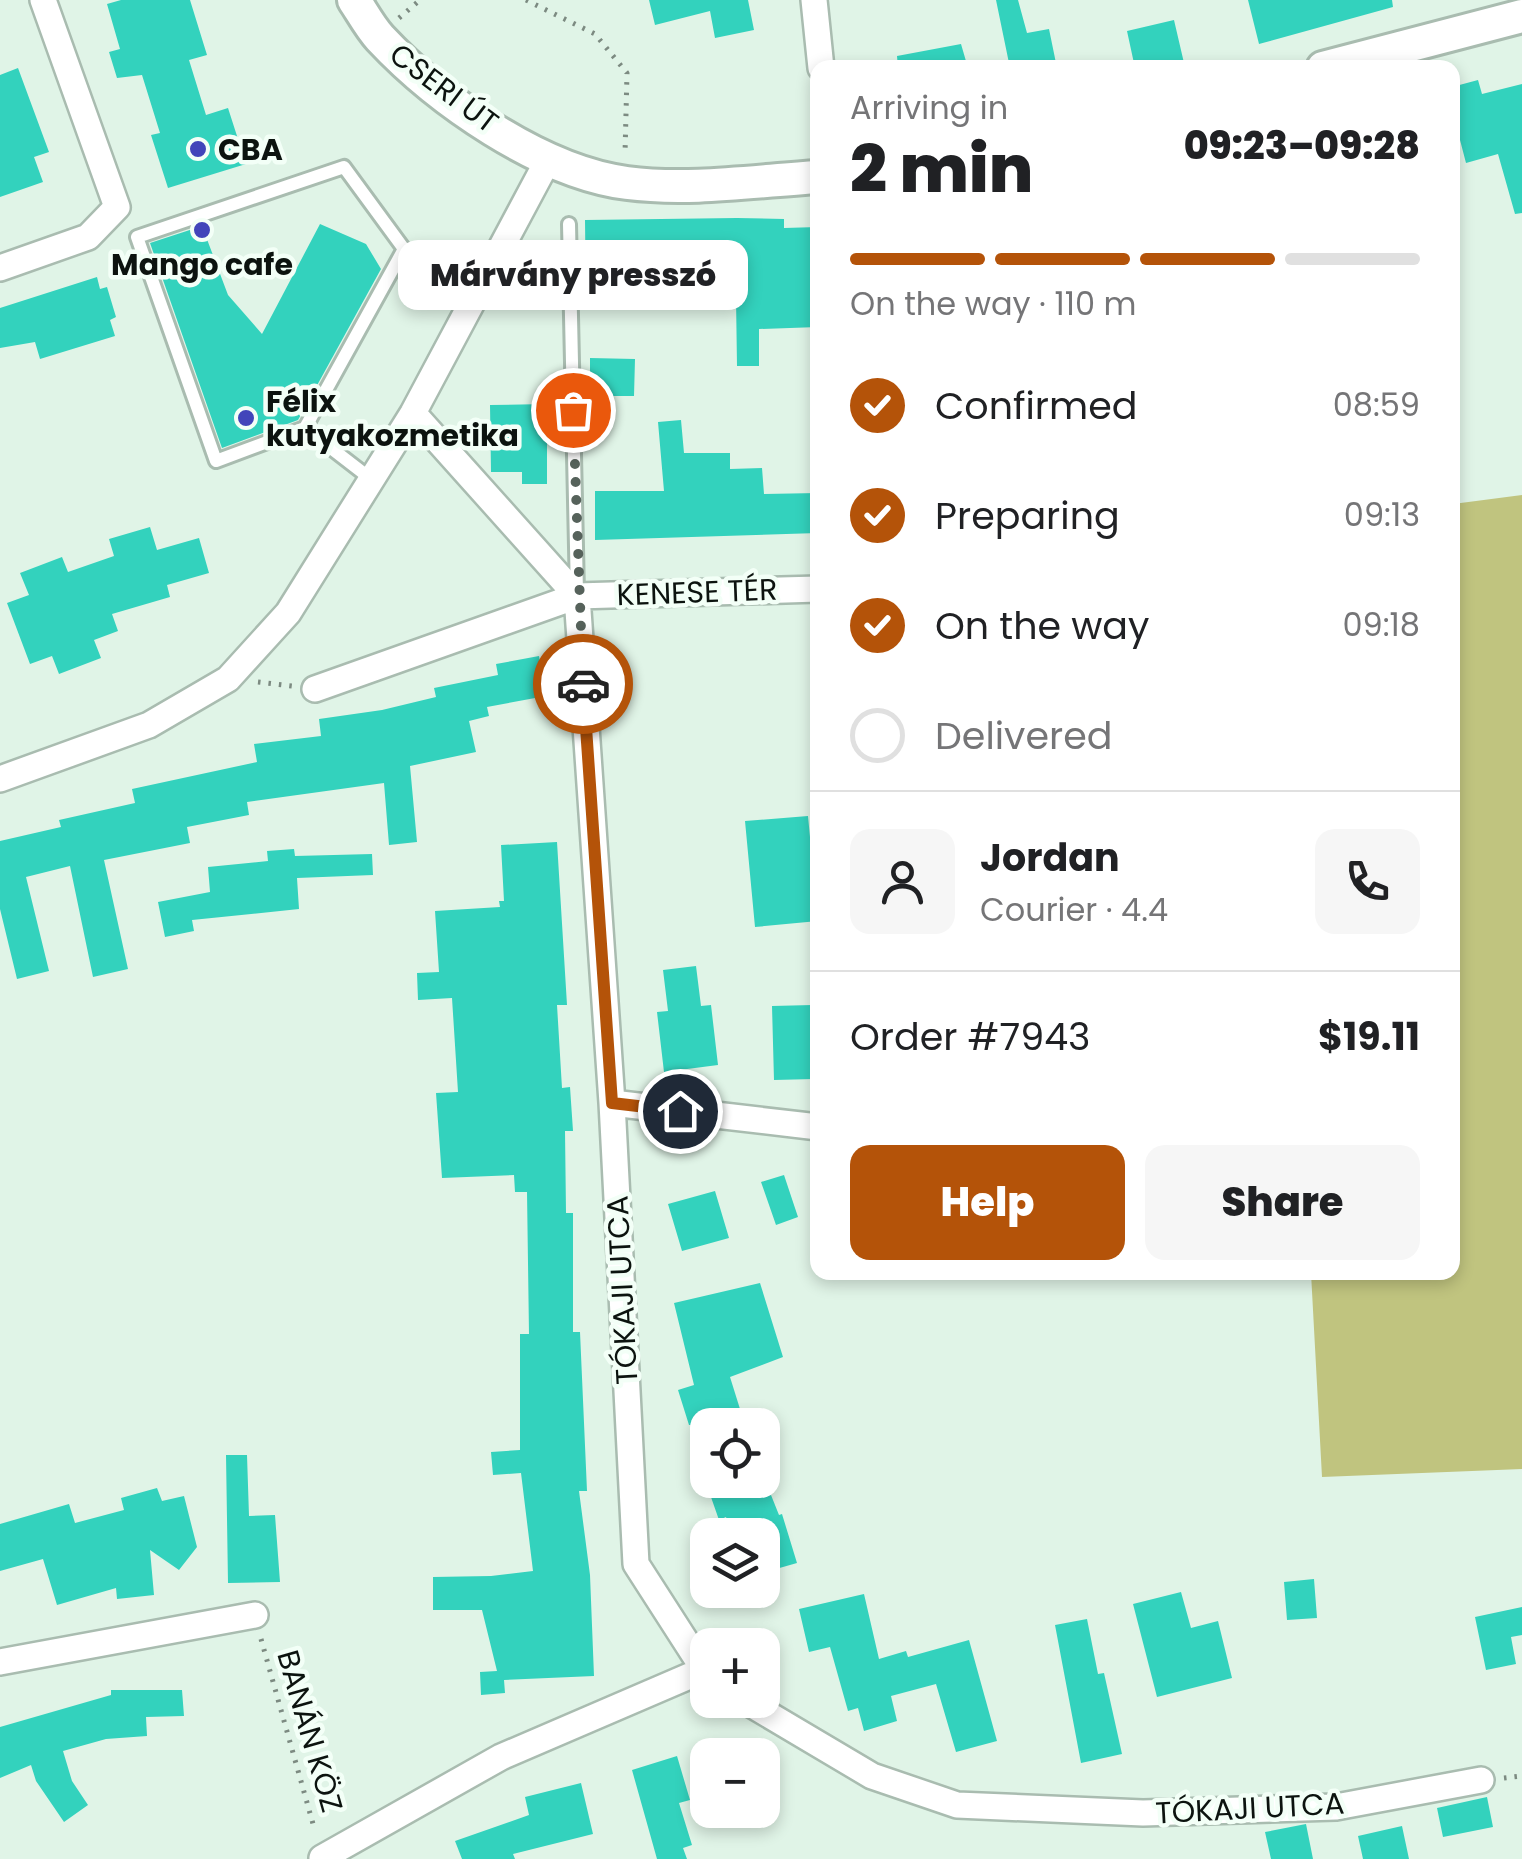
<!DOCTYPE html>
<meta charset="utf-8">
<style>
body{margin:0;font-family:Poppins,sans-serif;background:#f6f6f6;color:#202124;height:100vh;display:flex;flex-direction:column;font-size:38px;white-space:nowrap}
*{box-sizing:border-box;margin:0}
p{font-size:32px;color:#757577}
.icon{flex:none;width:55px;height:55px;fill:none;stroke:currentColor;stroke-width:2;stroke-linecap:round;stroke-linejoin:round}
.map{position:relative;flex:1;overflow:hidden}
.sheet{position:absolute;left:810px;top:60px;width:650px;height:1220px;display:flex;flex-direction:column;background:#fff;border-radius:20px;box-shadow:0 5px 15px #0003}
.sheet>*{flex:none}
.fabs{position:absolute;left:690px;top:1408px;display:grid;gap:20px}
.fabs a{display:grid;place-items:center;width:90px;height:90px;border-radius:20px;background:#fff;box-shadow:0 5px 15px #0003;font-size:50px}
.pin{position:absolute;display:grid;place-items:center;width:85px;height:85px;color:#fff;margin:-42px;border:5px solid #fff;border-radius:50%;box-shadow:0 2px 10px #0007}
.courier{position:absolute;display:grid;place-items:center;width:100px;height:100px;margin:-50px;border:8px solid #b45309;border-radius:50%;background:#fff;color:#222;box-shadow:0 2px 12px #0007}
.bubble{position:absolute;height:70px;border-radius:20px;background:#fff;box-shadow:0 5px 15px #0003;font-size:32px;font-weight:800;line-height:70px;text-align:center}
.overview em{font-style:normal;font-weight:800}
.overview div{display:flex;flex-direction:column-reverse}
.overview{display:flex;align-items:center;justify-content:space-between;height:170px;padding:0 40px}
h1{font-size:65px;font-weight:800;line-height:75px}
.bar{display:grid;grid-template-columns:repeat(4,1fr);gap:15px 10px;align-content:center;height:120px;padding:0 40px}
.bar i{height:12px;border-radius:8px;background:#e0e0e0}
.bar .on{background:#b45309}
.bar p{grid-column:span 4}
.line{display:flex;align-items:center;gap:25px;padding:0 40px;border-top:2px solid #e0e0e0}
.line div{flex:1}
.round{display:grid;place-items:center;flex:none;width:105px;height:105px;border-radius:20px;background:#f6f6f6}
ol{padding:0 40px;list-style:none}
li{display:flex;align-items:center;gap:30px;height:110px}
li p{margin-inline-start:auto}
li .icon{padding:10px;border-radius:50%;background:#b45309;color:#fff;stroke-width:4}
li:last-child{color:#757577}
li i{width:55px;height:55px;border:5px solid #e0e0e0;border-radius:50%}
.primary-button{display:flex;gap:20px;margin-top:auto;padding:20px 40px}
.primary-button a{flex:1;height:115px;border-radius:20px;background:#b45309;color:#fff;font-size:40px;font-weight:800;line-height:115px;text-align:center}
.primary-button a+a{background:#f6f6f6;color:#202124}
.map>svg:first-child{display:block}
.green{fill:#c0c47f}
.building{fill:#33d2bd}
.lines{fill:none;stroke-linecap:round;stroke-linejoin:round}
.service-casing{stroke:#a9bcb0;stroke-width:18}
.minor-casing{stroke:#a9bcb0;stroke-width:30}
.tertiary-casing{stroke:#a9bcb0;stroke-width:38}
.path{stroke:#7c8a81;stroke-width:5;stroke-dasharray:2.5 8;stroke-linecap:butt}
.service{stroke:#fff;stroke-width:12}
.minor{stroke:#fff;stroke-width:25}
.tertiary{stroke:#fff;stroke-width:32}
.done{stroke:#56625b;stroke-width:10;stroke-dasharray:0 18}
.route{stroke:#b45309;stroke-width:12}
.poi-dot{fill:#4245ba;stroke:#f3fff7;stroke-width:4}
.labels{text-anchor:middle;dominant-baseline:central;stroke-width:9;stroke-linejoin:round;paint-order:stroke}
.street-label{font-size:30px;fill:#0c130f;stroke:#f3fff7}
.poi-label{font-size:30px;font-weight:bold;fill:#0c130f;stroke:#f3fff7;text-anchor:start}
</style>
<div class="map">
<svg width="1522" height="1859" viewBox="0 0 1522 1859">
<rect width="100%" height="100%" fill="#e0f4e7"/>
<path class="green" d="M1522 495V1469L1322 1477 1311 1273 1452 1272 1453 504Z"/>
<path class="building" d="M121 0H190L207 55 189 60 206 115 228 108 246 164 168 188 151 135 160 133 142 75 117 78 109 52 120 49 107 4Z
M649 0H748L754 30 715 38 710 11 655 25Z
M996 0H1018L1027 33 1049 29 1057 68H1010Z
M1248 0H1392L1393 7 1259 44Z
M1174 20 1184 63 1135 68 1127 31Z
M961 44 968 68H898L897 56Z
M18 68 49 152 34 157 43 182 0 197V75Z
M1478 80 1482 94 1522 84V213L1515 214 1498 154 1466 163 1460 140 1452 142V87Z
M737 218 784 219V228L818 227V327L759 329V366H737L736 298 662 305 659 273H613L614 305 586 306 585 220Z
M320 224 366 244 381 269 298 420 222 448 150 243 202 226 228 295 262 334Z
M97 277 100 289 107 287 116 317 110 320 115 336 40 359 35 342 0 348V308Z
M590 358 635 359 634 396H590Z
M547 404V484H522V472H491L490 405Z
M681 420 684 453H730V469L762 468 764 494 818 493V533L595 540V491H664L658 422Z
M150 527 157 550 199 538 209 573 167 585 170 597 112 614 118 631 94 640 101 658 59 674 52 656 30 664 7 603 29 595 20 573 62 557 68 572 114 556 109 539Z
M539 656 546 696 487 707 489 716 469 721 476 752 410 766 417 842 389 845 384 783 247 802 249 815 187 827 190 843 104 860 128 969 93 977 70 866 26 877 49 971 17 979 0 909V841L61 827 59 820 135 803 132 789 257 762 254 744 321 736 319 719 382 710 436 697 434 688 498 675 496 664Z
M808 816 818 921 755 927 745 821Z
M557 842 567 1005H557L562 1088 570 1087 573 1131H565L566 1213H573V1332H580L587 1491H579L590 1575 594 1676 504 1680 505 1693 481 1695 480 1672 497 1671 482 1610H433V1577L491 1576 533 1571 521 1473 493 1475 491 1452 520 1450V1334H529L527 1192H515L514 1175 442 1178 436 1093 458 1092 452 998 418 1000 417 973 439 972 435 911 500 907 499 901H504L501 845Z
M294 849 295 856 372 854 373 875 297 878 299 909 192 920 194 931 165 937 158 902 210 892 208 867 268 861 267 851Z
M696 966 701 1006 711 1005 718 1065 664 1072 657 1012 668 1011 663 970Z
M812 1005 814 1079 774 1080 772 1006Z
M784 1175 798 1217 776 1225 761 1182Z
M715 1191 729 1238 682 1251 668 1204Z
M760 1283 783 1357 730 1377 745 1425H689L678 1390 694 1385 674 1303Z
M226 1455H247L249 1516 275 1515 280 1582 228 1583Z
M705 1480H765L779 1515 782 1514 797 1563 762 1573V1535H732L726 1517 719 1520Z
M157 1488 162 1501 184 1496 197 1547 179 1570 150 1550 154 1595 117 1599 116 1588 57 1605 43 1559 0 1571V1524L69 1504 75 1523 124 1510 121 1498Z
M1314 1579 1317 1618 1287 1620 1284 1582Z
M1181 1592 1191 1628 1218 1621 1232 1678 1157 1697 1133 1604Z
M864 1594 879 1659 906 1651 908 1657 969 1640 997 1741 956 1752 936 1684 891 1696 897 1721 864 1731 858 1708 848 1711 830 1647 809 1652 799 1609Z
M1522 1607V1635L1511 1637 1516 1664 1486 1670 1475 1617Z
M1087 1619 1098 1674 1104 1673 1122 1754 1081 1763 1055 1625Z
M111 1690H182L184 1716 146 1717 147 1736 106 1739 63 1751 72 1781 88 1805 64 1822 36 1781 31 1765 0 1778V1727L111 1695Z
M677 1756 690 1800 679 1803 692 1845 683 1848 687 1859H657L632 1770Z
M581 1783 593 1834 513 1854 515 1859H462L455 1841 529 1815 525 1797Z
M1487 1797 1493 1827 1443 1837 1437 1808Z
M1306 1824 1313 1859H1271L1265 1832Z
M1402 1826 1409 1859H1363L1358 1836Z"/>
<g class="lines">
<defs>
<path id="service" d="M344 167 404 249 305 428 216 461 137 237Z
M569 224 577 593
M305 428 371 479"/>
<path id="minor" d="M814 0 821 68
M0 268 88 237 117 207 43 0
M413 413 577 596
M577 596 612 1103 636 1564 708 1676
M315 689 577 596 818 589
M0 779 149 725 228 679 288 613 413 413 548 160
M612 1103 818 1127
M0 1662 255 1615
M744 1700 872 1776 957 1805 1143 1813 1336 1807 1481 1780
M322 1858 501 1757 701 1671"/>
<path id="tertiary" d="M354 0C362 12 370 27 380 38 438 100 541 172 627 183 689 191 755 181 818 177
M1323 68 1522 16"/>
</defs>
<use href="#service" class="service-casing"/>
<use href="#minor" class="minor-casing"/>
<use href="#tertiary" class="tertiary-casing"/>
<path class="path" d="M526 0 595 34 627 73 625 154
M399 18 420 0
M258 682 292 686
M261 1639 315 1831
M1504 1778 1522 1776"/>
<use href="#service" class="service"/>
<use href="#minor" class="minor"/>
<use href="#tertiary" class="tertiary"/>
</g>
<g class="lines">
<path class="done" d="M573 410 583 684"/>
<path class="route" d="M583 684 612 1103 680 1111"/>
</g>
<g class="poi-dot">
<circle cx="198" cy="149" r="10"/>
<circle cx="202" cy="230" r="10"/>
<circle cx="246" cy="418" r="10"/>
</g>
<g class="labels">
<g class="street-label">
<text transform="translate(444 88) rotate(37)">CSERI ÚT</text>
<text transform="translate(697 592) rotate(-2)">KENESE TÉR</text>
<text transform="translate(622 1290) rotate(-93)">TÓKAJI UTCA</text>
<text transform="translate(310 1731) rotate(74)">BANÁN KÖZ</text>
<text transform="translate(1250 1808) rotate(-3)">TÓKAJI UTCA</text>
</g>
<g class="poi-label">
<text x="218" y="149">CBA</text>
<text x="202" y="264" text-anchor="middle">Mango cafe</text>
<text x="266" y="401">Félix<tspan x="266" dy="34">kutyakozmetika</tspan></text>
</g>
</g>
</svg>
<div class="fabs">
<a><svg class="icon" aria-label="locate" viewBox="0 0 24 24"><circle cx="12" cy="12" r="6"/><path d="M12 2v4M12 18v4M2 12h4M18 12h4"/></svg></a>
<a><svg class="icon" aria-label="layers" viewBox="0 0 24 24"><path d="M12 4l9 5-9 5-9-5zM3 14l9 5 9-5"/></svg></a>
<a>+</a>
<a>−</a>
</div>
<div class="pin" style="left:573px;top:410px;background:#ea580c"><svg class="icon" aria-label="bag" viewBox="0 0 24 24"><path d="M5 8h14l-1 12H6zM9 8a3 3 0 0 1 6 0"/></svg></div>
<div class="pin" style="left:680px;top:1111px;background:#1f2937"><svg class="icon" aria-label="home" viewBox="0 0 24 24"><path d="M3 11l9-7 9 7M6 9v11h12V9"/></svg></div>
<div class="courier" style="left:583px;top:684px"><svg class="icon" aria-label="car" viewBox="0 0 24 24"><path d="M5 17H2v-5l4-1 3-4h7l3 4 3 1v5h-3M9 17h6M6 11h13"/><circle cx="7" cy="17" r="2"/><circle cx="17" cy="17" r="2"/></svg></div>
<div class="bubble" style="left:398px;top:240px;width:350px">Márvány presszó</div>
<section class="sheet">
<div class="overview"><div><h1>2 min</h1><p>Arriving in</p></div><em>09:23–09:28</em></div>
<div class="bar"><i class="on"></i><i class="on"></i><i class="on"></i><i></i><p>On the way · 110 m</p></div>
<ol>
<li><svg class="icon" aria-label="check" viewBox="0 0 24 24"><path d="M5 12l5 5 9-10"/></svg>Confirmed<p>08:59</p></li>
<li><svg class="icon" aria-label="check" viewBox="0 0 24 24"><path d="M5 12l5 5 9-10"/></svg>Preparing<p>09:13</p></li>
<li><svg class="icon" aria-label="check" viewBox="0 0 24 24"><path d="M5 12l5 5 9-10"/></svg>On the way<p>09:18</p></li>
<li><i></i>Delivered</li>
</ol>
<div class="line" style="height:180px"><a class="round"><svg class="icon" aria-label="person" viewBox="0 0 24 24"><circle cx="12" cy="8" r="4"/><path d="M4 21q1-7 8-7t8 7"/></svg></a><div><b>Jordan</b><p>Courier · 4.4</p></div><a class="round"><svg class="icon" aria-label="phone" viewBox="0 0 24 24"><path d="M5 4h4l2 5-3 2q2 4 5 5l2-3 5 2v4C11 20 4 13 5 4z"/></svg></a></div>
<div class="line" style="height:130px"><div>Order #7943</div><b>$19.11</b></div>
<div class="primary-button"><a>Help</a><a>Share</a></div>
</section>
</div>
